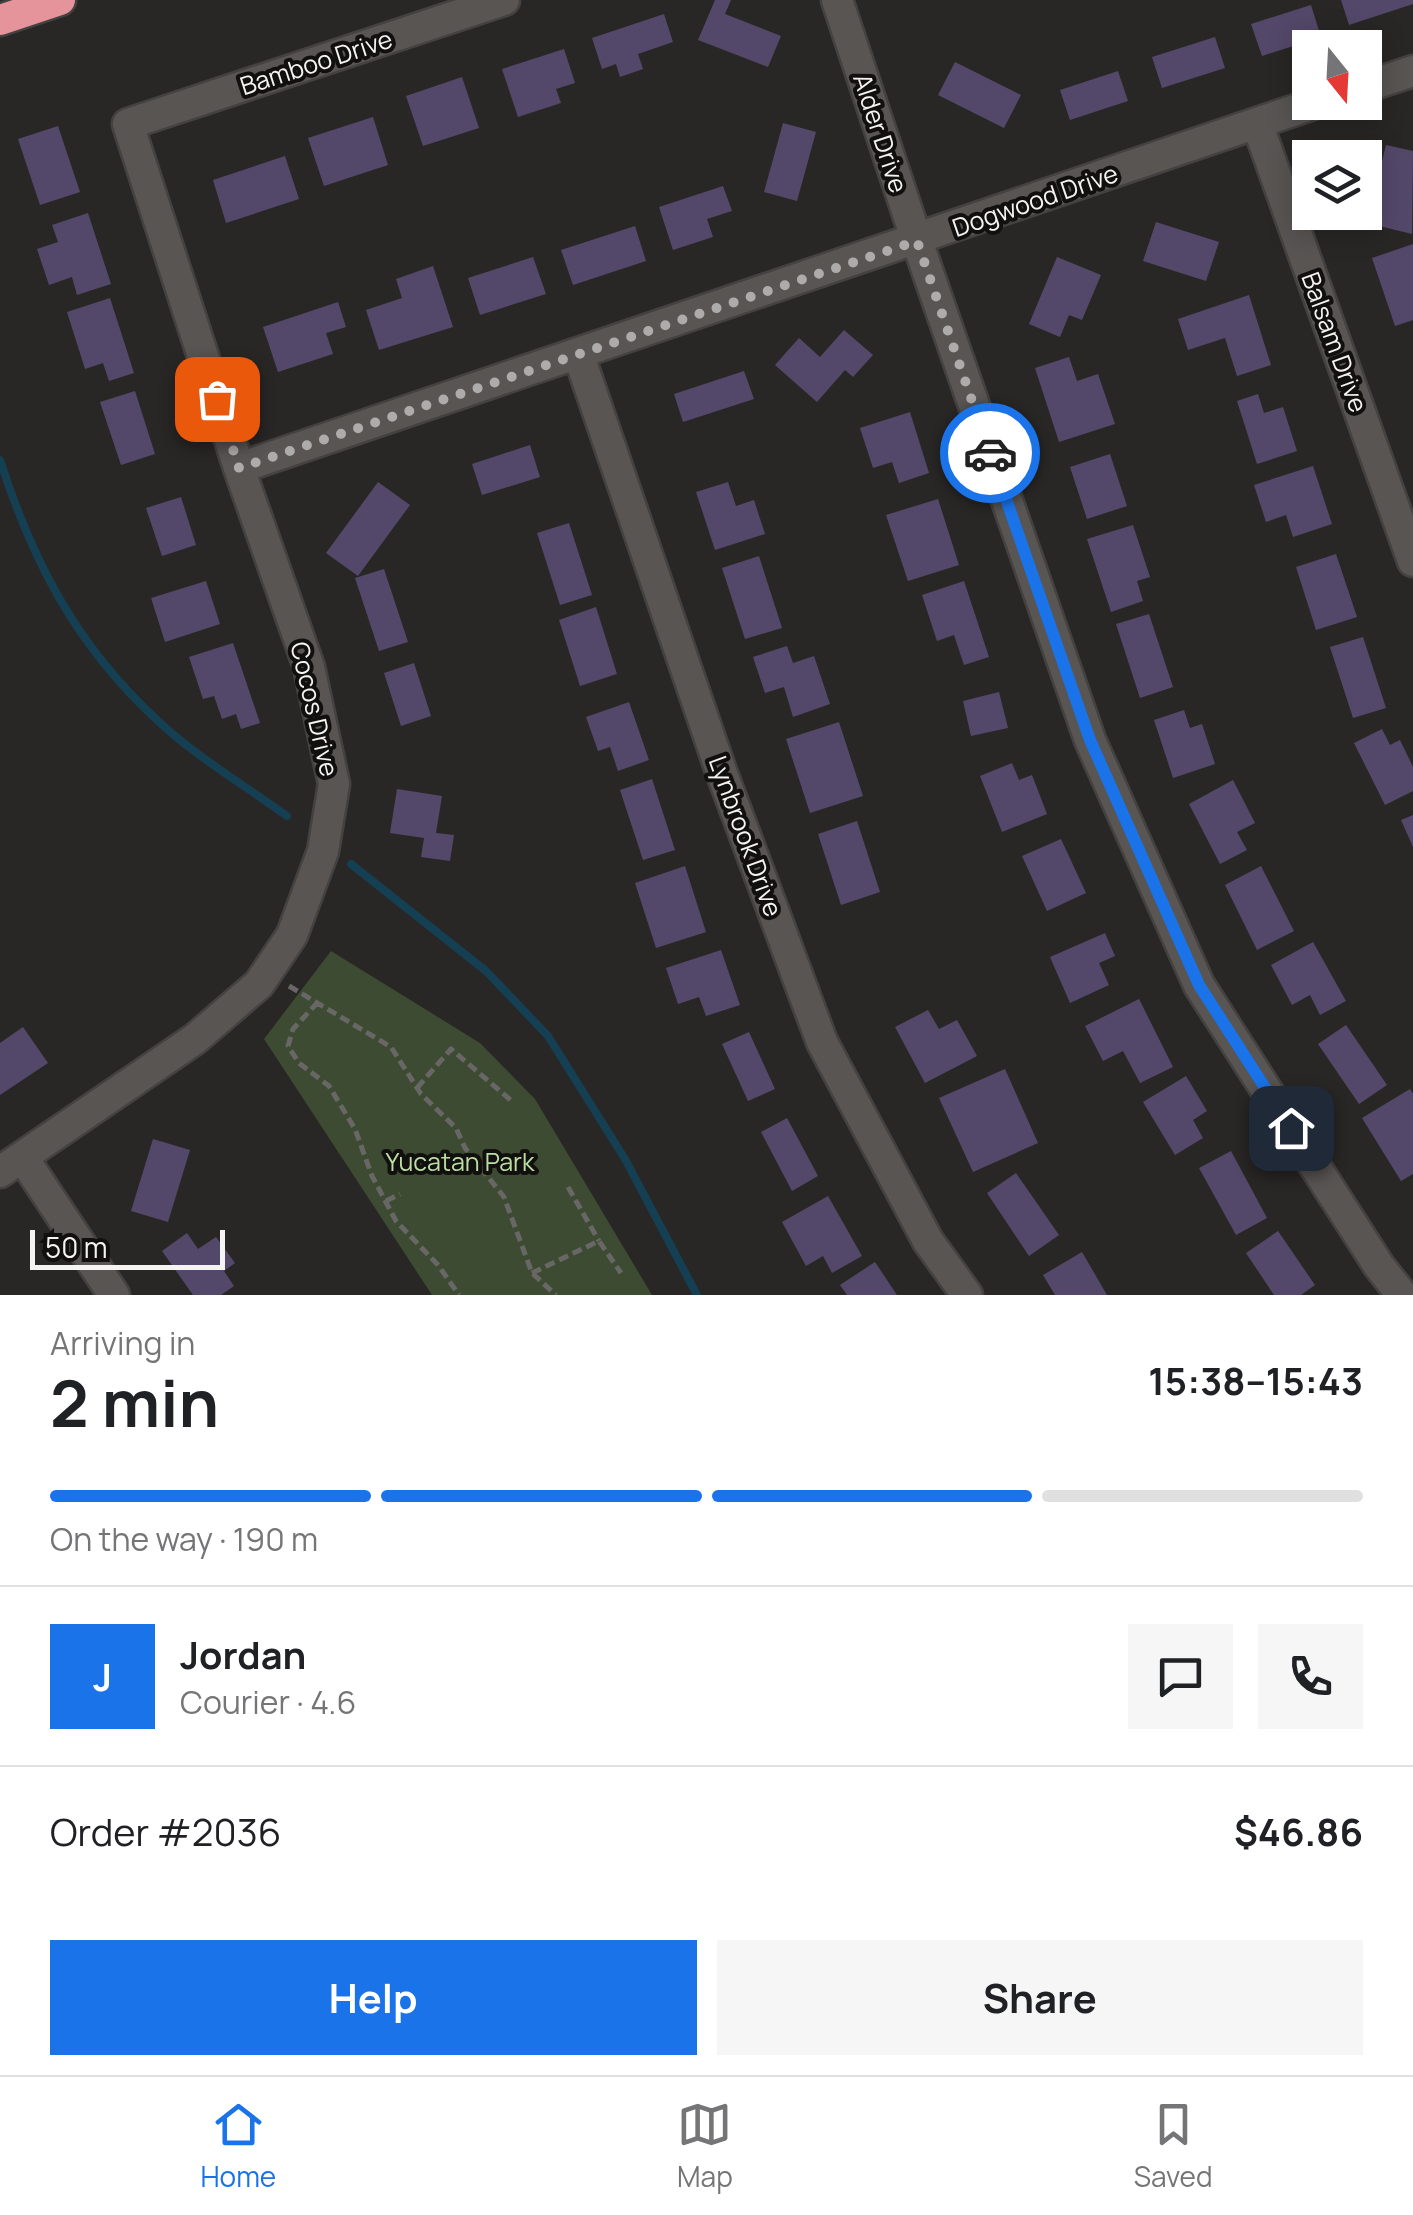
<!DOCTYPE html>
<meta charset="utf-8">
<style>
body{margin:0;font-family:Manrope,sans-serif;background:#f6f6f6;color:#202124;height:100vh;display:flex;flex-direction:column;font-size:38px;white-space:nowrap}
*{box-sizing:border-box;margin:0}
p{font-size:32px;color:#757577}
.icon{flex:none;width:55px;height:55px;fill:none;stroke:currentColor;stroke-width:2;stroke-linecap:round;stroke-linejoin:round}
.map{position:relative;height:1295px;overflow:hidden}
.side{display:flex;flex-direction:column;background:#fff;flex:1}
.side>*{flex:none}
.needle{width:65px;rotate:162deg}
.controls{position:absolute;left:1292px;top:30px;display:grid;gap:20px}
.controls a{display:grid;place-items:center;width:90px;height:90px;border-radius:0px;background:#fff;box-shadow:0 5px 25px #0003;font-size:50px}
.scale{position:absolute;left:30px;bottom:25px;width:195px;box-sizing:border-box;padding-left:10px;border:5px solid #f5f4f2;border-top:0;font-size:28px;line-height:35px;white-space:nowrap;color:#f5f4f2;-webkit-text-stroke:8px #11100f;paint-order:stroke}
.pin{position:absolute;display:grid;place-items:center;width:85px;height:85px;color:#fff;margin:-42px;border-radius:20px;box-shadow:0 5px 15px #0006}
.courier{position:absolute;display:grid;place-items:center;width:100px;height:100px;margin:-50px;border:8px solid #1a73e8;border-radius:50%;background:#fff;color:#222;box-shadow:0 2px 12px #0007}
.headline em{font-style:normal;font-weight:700}
.headline div{display:flex;flex-direction:column-reverse}
.headline{display:flex;align-items:center;justify-content:space-between;height:170px;padding:0 50px}
h1{font-size:65px;font-weight:700;line-height:75px}
.bar{display:grid;grid-template-columns:repeat(4,1fr);gap:15px 10px;align-content:center;height:120px;padding:0 50px}
.bar i{height:12px;border-radius:8px;background:#e0e0e0}
.bar .on{background:#1a73e8}
.bar p{grid-column:span 4}
.line{display:flex;align-items:center;gap:25px;padding:0 50px;border-top:2px solid #e0e0e0}
.line div{flex:1}
.round{display:grid;place-items:center;flex:none;width:105px;height:105px;border-radius:0px;background:#f6f6f6}
.primary-button{display:flex;gap:20px;margin-top:auto;padding:20px 50px}
.primary-button a{flex:1;height:115px;border-radius:0px;background:#1a73e8;color:#fff;font-size:40px;font-weight:700;line-height:115px;text-align:center}
.primary-button a+a{background:#f6f6f6;color:#202124}
.tabs{display:flex;justify-content:space-around;align-items:center;height:140px;border-top:2px solid #e0e0e0;background:#fff;font-size:28px;color:#757577}
.tabs a{display:grid;justify-items:center;gap:5px}
.tabs .on{color:#1a73e8}
.map>svg:first-child{display:block}
.green{fill:#3c4b31}
.lines{fill:none;stroke-linecap:round;stroke-linejoin:round}
.stream{stroke:#153f52;stroke-width:8}
.building{fill:#54486a}
.minor-casing{stroke:#444240;stroke-width:35}
.highway-casing{stroke:#444240;stroke-width:35}
.path{stroke:#686765;stroke-width:5;stroke-dasharray:10 5;stroke-linecap:butt}
.minor{stroke:#585553;stroke-width:30}
.highway{stroke:#e5949c;stroke-width:30}
.done{stroke:#aeacaa;stroke-width:10;stroke-dasharray:0 18}
.route{stroke:#1a73e8;stroke-width:12}
.labels{text-anchor:middle;dominant-baseline:central;stroke-width:8;stroke-linejoin:round;paint-order:stroke}
.street-label{font-size:25px;fill:#f5f4f2;stroke:#11100f}
.park-label{font-size:25px;fill:#bcdda2;stroke:#11100f}
</style>
<div class="map">
<svg width="1413" height="1295" viewBox="0 0 1413 1295">
<rect width="100%" height="100%" fill="#292725"/>
<path class="green" d="M331 951 480 1043 535 1099 652 1295H432L264 1039Z"/>
<g class="lines">
<path class="stream" d="M0 460C33 563 77 646 157 720 195 756 244 785 287 816
M351 864 486 971 548 1036 625 1159 697 1295"/>
</g>
<path class="building" d="M715 0H731L725 14 781 36 768 67 698 40Z
M1341 0H1413V4L1349 25Z
M1311 5 1321 37 1262 56 1251 24Z
M664 14 673 42 638 54 643 69 620 77 616 64 602 69 592 38Z
M1215 37 1225 68 1162 88 1152 57Z
M564 49 575 83 556 89 561 103 518 117 502 69Z
M955 62 1021 95 1004 128 938 95Z
M1118 71 1128 101 1070 120 1060 90Z
M462 77 479 128 423 146 406 96Z
M373 117 388 165 324 186 308 138Z
M783 123 816 132 797 201 764 192Z
M58 126 80 192 40 205 18 139Z
M1386 145 1413 151 1412 234 1367 223Z
M285 156 299 199 226 223 213 180Z
M723 186 732 211 707 219 713 237 673 250 659 207Z
M88 213 111 284 77 295 72 277 49 285 37 249 58 242 52 225Z
M1156 222 1219 242 1206 281 1143 261Z
M635 226 646 261 573 285 561 250Z
M1413 244V320L1395 326 1372 258Z
M533 257 546 294 480 315 468 278Z
M1057 257 1101 275 1082 320 1069 315 1060 337 1029 324Z
M433 266 453 327 379 350 366 310 402 298 396 279Z
M1249 295 1271 365 1237 376 1225 338 1188 350 1178 319Z
M110 298 134 373 109 381 103 363 85 369 67 312Z
M338 302 346 327 326 333 333 354 278 372 263 327Z
M844 330 873 355 853 377 845 370 817 402 775 365 799 338 820 357Z
M1069 357 1077 381 1098 374 1115 424 1059 442 1035 368Z
M744 371 754 399 683 422 674 394Z
M135 391 155 454 121 465 100 402Z
M1258 394 1264 413 1283 407 1297 451 1257 464 1237 401Z
M910 412 929 473 899 483 892 462 873 468 860 428Z
M530 445 540 477 482 495 472 464Z
M1110 454 1127 506 1087 519 1070 467Z
M1313 466 1332 524 1293 537 1286 515 1266 522 1254 485Z
M378 482 410 505 358 576 326 553Z
M728 482 736 506 754 500 765 534 715 550 696 492Z
M181 497 196 545 162 556 146 508Z
M938 499 959 565 908 581 886 515Z
M569 523 592 595 560 605 537 533Z
M1133 525 1150 577 1137 581 1143 601 1111 612 1087 539Z
M1336 554 1357 617 1316 630 1296 567Z
M759 556 782 628 745 639 722 568Z
M384 569 408 642 379 651 355 578Z
M206 581 220 624 165 642 151 598Z
M964 581 989 657 964 665 954 635 937 641 922 595Z
M596 607 617 674 580 686 559 620Z
M1149 614 1173 687 1140 698 1116 624Z
M1363 637 1386 708 1353 718 1330 647Z
M233 643 260 723 241 729 236 714 222 719 214 696 203 699 189 657Z
M787 646 793 663 814 656 830 704 793 717 784 687 765 693 753 657Z
M414 663 431 716 401 726 384 673Z
M999 692 1008 728 971 736 963 701Z
M629 702 649 760 618 771 610 747 598 751 586 717Z
M1184 710 1190 728 1202 724 1215 764 1173 778 1154 720Z
M839 722 863 796 810 813 786 739Z
M1382 729 1390 745 1400 740 1413 767V791L1385 805 1354 743Z
M1012 763 1019 780 1032 775 1047 814 1002 832 980 776Z
M652 779 675 850 643 860 620 790Z
M1233 780 1255 823 1237 832 1247 850 1220 864 1189 804Z
M397 789 442 796 436 833 454 835 450 861 421 857 424 838 390 833Z
M1413 815V847L1401 820Z
M857 821 880 892 841 905 818 834Z
M1061 839 1086 893 1047 911 1022 856Z
M685 866 706 932 656 948 635 883Z
M1261 866 1294 931 1257 950 1225 885Z
M1105 933 1115 956 1099 963 1109 985 1070 1003 1050 957Z
M1313 942 1346 1001 1320 1015 1310 995 1292 1005 1271 965Z
M721 950 740 1005 706 1016 699 997 678 1004 666 968Z
M1139 999 1173 1067 1140 1083 1123 1051 1103 1061 1085 1026Z
M928 1010 939 1029 957 1020 977 1056 925 1083 895 1027Z
M1346 1025 1387 1085 1359 1104 1318 1044Z
M23 1027 48 1063 0 1095V1043Z
M749 1032 775 1089 748 1101 722 1044Z
M1005 1069 1038 1143 973 1172 939 1098Z
M1186 1076 1207 1111 1193 1120 1203 1138 1175 1155 1143 1102Z
M1410 1089 1413 1094V1174L1401 1181 1362 1118Z
M787 1118 818 1176 792 1191 761 1132Z
M153 1139 190 1150 168 1222 131 1211Z
M1231 1151 1267 1218 1236 1235 1199 1168Z
M1016 1173 1059 1235 1029 1256 987 1193Z
M828 1196 862 1256 832 1273 823 1256 806 1266 782 1222Z
M1278 1231 1315 1285 1301 1295H1274L1246 1253Z
M187 1233 198 1249 216 1237 235 1263 224 1271 234 1286 221 1295H193L162 1251Z
M1082 1252 1107 1295H1055L1043 1275Z
M875 1262 897 1295H847L840 1285Z"/>
<g class="lines">
<defs>
<path id="minor" d="M837 0 917 241 1090 740 1199 985 1379 1266 1402 1295
M1365 87 1413 71
M1257 123 1413 561
M578 353 721 771 822 1042 928 1241 967 1295
M239 468 1319 102
M23 1158 114 1295
M0 1172 195 1039 259 984 292 935 323 851 334 784 309 667 239 468 128 124 504 0"/>
<path id="highway" d="M0 20 60 0"/>
</defs>
<use href="#minor" class="minor-casing"/>
<use href="#highway" class="highway-casing"/>
<path class="path" d="M289 986 391 1047 421 1094 456 1128 465 1148 504 1197 532 1273 556 1295
M318 1002 293 1029 288 1046 299 1063 329 1086 355 1129 372 1176 396 1221 438 1265 459 1295
M417 1088 451 1049 514 1103
M568 1187 599 1241
M386 1201 400 1194
M532 1273 599 1241 621 1273"/>
<use href="#minor" class="minor"/>
<use href="#highway" class="highway"/>
</g>
<g class="lines">
<path class="done" d="M217 399 239 468 917 241 990 453"/>
<path class="route" d="M990 453 1090 740 1199 985 1291 1128"/>
</g>
<g class="labels">
<g class="street-label">
<text transform="translate(316 62) rotate(-18)">Bamboo Drive</text>
<text transform="translate(881 133) rotate(72)">Alder Drive</text>
<text transform="translate(1035 200) rotate(-19)">Dogwood Drive</text>
<text transform="translate(1335 342) rotate(70)">Balsam Drive</text>
<text transform="translate(315 709) rotate(77)">Cocos Drive</text>
<text transform="translate(746 836) rotate(70)">Lynbrook Drive</text>
</g>
<g class="park-label">
<text x="460" y="1161">Yucatan Park</text>
</g>
</g>
</svg>
<div class="controls">
<a><svg class="needle" viewBox="-14 -14 28 28"><path d="M0-13l5 13h-10z" fill="#e53935"/><path d="M0 13l5-13h-10z" fill="#757577"/></svg></a>
<a><svg class="icon" aria-label="layers" viewBox="0 0 24 24"><path d="M12 4l9 5-9 5-9-5zM3 14l9 5 9-5"/></svg></a>
</div>
<div class="scale">50 m</div>
<div class="pin" style="left:217px;top:399px;background:#ea580c"><svg class="icon" aria-label="bag" viewBox="0 0 24 24"><path d="M5 8h14l-1 12H6zM9 8a3 3 0 0 1 6 0"/></svg></div>
<div class="pin" style="left:1291px;top:1128px;background:#1f2937"><svg class="icon" aria-label="home" viewBox="0 0 24 24"><path d="M3 11l9-7 9 7M6 9v11h12V9"/></svg></div>
<div class="courier" style="left:990px;top:453px"><svg class="icon" aria-label="car" viewBox="0 0 24 24"><path d="M5 17H2v-5l4-1 3-4h7l3 4 3 1v5h-3M9 17h6M6 11h13"/><circle cx="7" cy="17" r="2"/><circle cx="17" cy="17" r="2"/></svg></div>
</div>
<section class="side">
<div class="headline"><div><h1>2 min</h1><p>Arriving in</p></div><em>15:38–15:43</em></div>
<div class="bar"><i class="on"></i><i class="on"></i><i class="on"></i><i></i><p>On the way · 190 m</p></div>
<div class="line" style="height:180px"><b class="round" style="background:#1a73e8;color:#fff">J</b><div><b>Jordan</b><p>Courier · 4.6</p></div><a class="round"><svg class="icon" aria-label="chat" viewBox="0 0 24 24"><path d="M4 5h16v11H9l-5 4z"/></svg></a><a class="round"><svg class="icon" aria-label="phone" viewBox="0 0 24 24"><path d="M5 4h4l2 5-3 2q2 4 5 5l2-3 5 2v4C11 20 4 13 5 4z"/></svg></a></div>
<div class="line" style="height:130px"><div>Order #2036</div><b>$46.86</b></div>
<div class="primary-button"><a>Help</a><a>Share</a></div>
</section>
<nav class="tabs">
<a class="on"><svg class="icon" aria-label="home" viewBox="0 0 24 24"><path d="M3 11l9-7 9 7M6 9v11h12V9"/></svg>Home</a>
<a><svg class="icon" aria-label="map" viewBox="0 0 24 24"><path d="M3 6l6-2 6 2 6-2v14l-6 2-6-2-6 2zM9 4v14M15 6v14"/></svg>Map</a>
<a><svg class="icon" aria-label="saved" viewBox="0 0 24 24"><path d="M7 4h10v16l-5-4-5 4z"/></svg>Saved</a>
</nav>
